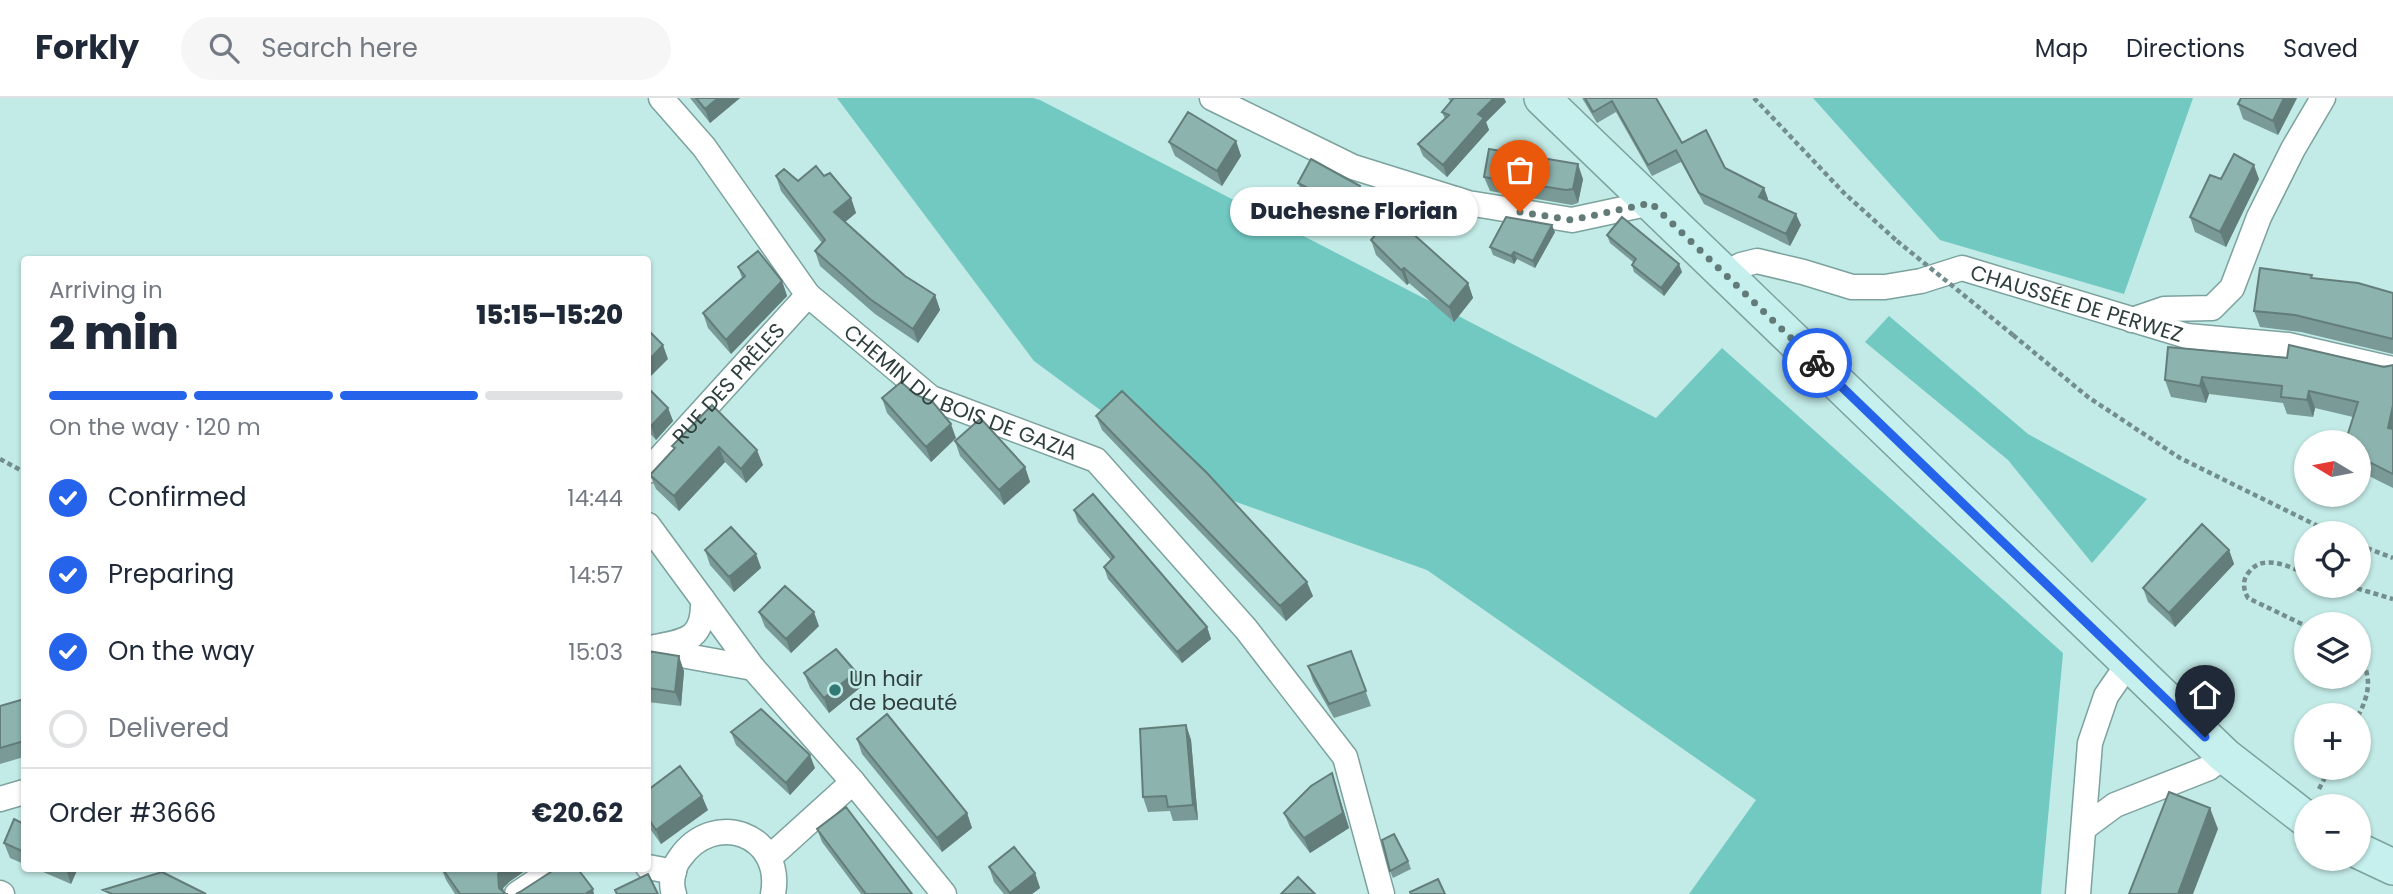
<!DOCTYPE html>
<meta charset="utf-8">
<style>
body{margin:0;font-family:Poppins,sans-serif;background:#f6f6f7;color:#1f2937;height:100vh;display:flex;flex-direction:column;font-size:26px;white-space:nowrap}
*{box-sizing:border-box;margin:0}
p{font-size:23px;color:#747a83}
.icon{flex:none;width:38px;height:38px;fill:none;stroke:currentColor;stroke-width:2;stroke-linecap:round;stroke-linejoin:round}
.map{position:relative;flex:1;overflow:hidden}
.drawer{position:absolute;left:21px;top:158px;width:630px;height:616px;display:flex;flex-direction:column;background:#fff;border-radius:7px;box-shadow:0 2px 5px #0004}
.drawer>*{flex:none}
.needle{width:46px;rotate:280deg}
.controls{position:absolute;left:2294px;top:332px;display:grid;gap:14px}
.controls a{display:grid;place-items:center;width:77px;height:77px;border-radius:50%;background:#fff;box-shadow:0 2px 5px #0004;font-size:35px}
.pin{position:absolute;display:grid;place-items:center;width:60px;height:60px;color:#fff;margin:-72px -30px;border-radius:50% 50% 50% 0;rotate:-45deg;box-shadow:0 0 7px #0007}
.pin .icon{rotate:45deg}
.courier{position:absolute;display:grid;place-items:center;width:70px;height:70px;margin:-35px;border:5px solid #2563eb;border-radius:50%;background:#fff;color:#222;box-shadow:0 2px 9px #0007}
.bubble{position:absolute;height:49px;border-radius:24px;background:#fff;box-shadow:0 2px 5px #0004;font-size:23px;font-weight:800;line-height:49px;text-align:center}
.head em{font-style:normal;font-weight:800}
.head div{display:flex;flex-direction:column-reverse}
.head{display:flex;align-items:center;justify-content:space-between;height:119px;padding:0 28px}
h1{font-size:46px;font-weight:800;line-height:52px}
.bar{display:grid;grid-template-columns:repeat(4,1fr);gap:10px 7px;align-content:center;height:84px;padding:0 28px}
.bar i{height:9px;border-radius:5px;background:#e0e1e3}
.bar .active{background:#2563eb}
.bar p{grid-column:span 4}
.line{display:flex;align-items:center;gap:18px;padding:0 28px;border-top:2px solid #e0e1e3}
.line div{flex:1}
ol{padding:0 28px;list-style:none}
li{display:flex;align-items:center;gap:21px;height:77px}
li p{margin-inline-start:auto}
li .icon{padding:7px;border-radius:50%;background:#2563eb;color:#fff;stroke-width:4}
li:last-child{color:#747a83}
li i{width:38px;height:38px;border:4px solid #e0e1e3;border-radius:50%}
header{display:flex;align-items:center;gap:42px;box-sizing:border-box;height:98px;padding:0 35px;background:#fff;border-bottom:2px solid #e0e1e3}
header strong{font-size:33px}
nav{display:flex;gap:38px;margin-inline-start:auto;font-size:24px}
.search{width:490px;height:63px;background:#f6f6f7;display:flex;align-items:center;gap:18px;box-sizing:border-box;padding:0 24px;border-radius:38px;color:#747a83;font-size:26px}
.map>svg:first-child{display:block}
.green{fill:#71c9c2}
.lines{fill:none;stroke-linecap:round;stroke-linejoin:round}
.minor-casing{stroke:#7ca29e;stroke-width:27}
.secondary-casing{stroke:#7ca29e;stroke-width:38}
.path{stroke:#738e8c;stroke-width:4.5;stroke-dasharray:5 3.5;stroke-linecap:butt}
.minor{stroke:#fff;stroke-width:24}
.secondary{stroke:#c5f0ed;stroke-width:35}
.path-bridge{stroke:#738e8c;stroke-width:4.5;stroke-dasharray:5 3.5;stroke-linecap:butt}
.wall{fill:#799a96}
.shaded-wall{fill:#637d7a}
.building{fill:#8db3af;stroke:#637d7a;stroke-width:2}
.done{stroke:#627b79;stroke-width:7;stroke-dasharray:0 12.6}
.route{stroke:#2563eb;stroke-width:9}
.poi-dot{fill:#317974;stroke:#c2eae6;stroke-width:2.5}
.labels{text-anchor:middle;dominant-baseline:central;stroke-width:5;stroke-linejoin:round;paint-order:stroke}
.street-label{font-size:21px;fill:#2f3f3e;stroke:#c2eae6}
.poi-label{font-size:21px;fill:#2f3f3e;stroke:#c2eae6;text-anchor:start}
</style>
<header>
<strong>Forkly</strong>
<div class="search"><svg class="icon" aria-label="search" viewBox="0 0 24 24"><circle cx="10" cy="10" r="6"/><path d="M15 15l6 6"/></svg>Search here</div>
<nav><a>Map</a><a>Directions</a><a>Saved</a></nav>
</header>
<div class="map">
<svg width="2393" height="796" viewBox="0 0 2393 796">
<rect width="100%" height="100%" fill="#c2eae6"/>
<path class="green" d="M837 0H1033L1040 2 1656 320 1722 250 2063 555 2041 796H1689L1756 702 1427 472 1214 396 1034 263Z
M1813 0H2193L2124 196 1940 142Z
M1889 218 2028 336 2147 401 2092 465 2008 362 1865 244Z"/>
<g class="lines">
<defs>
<g id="minor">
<path id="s1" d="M661 0 704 49 808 197 931 300 1096 362 1246 531 1345 659 1382 796"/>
<path d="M1212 0 1353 69 1468 105 1572 122 1651 105"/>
<path id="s2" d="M1725 176 1741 167 1757 163 1803 174 1852 189H1885L1921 183 1962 170 2187 238 2288 247 2393 271"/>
<path d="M2132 222 2164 211 2212 210 2232 190 2259 119 2293 51 2323 0"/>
<path id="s3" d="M648 373 808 197"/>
<path d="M648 427 753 570 853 684 944 796"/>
<path d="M655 549C687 543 704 541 703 502"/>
<path d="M648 551 753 570"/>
<path d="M0 701 24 694"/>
<path d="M2084 730 2115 707 2209 670 2225 658"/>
<path d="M770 759 853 684"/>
<path d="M648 769 674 774"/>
<path d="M0 795 2 796"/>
<path d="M517 796 556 770"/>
<path d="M674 796C670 785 673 769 680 760 714 711 784 736 773 796"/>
<path d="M2078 796 2090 645 2106 598 2128 566"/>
</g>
<path id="secondary" d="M1542 0 2225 658 2306 721
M2359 753 2393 769"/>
</defs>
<use href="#minor" class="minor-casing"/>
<use href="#secondary" class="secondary-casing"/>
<path class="path" d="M1754 0 1843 94 1897 143
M2013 237 2088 299 2180 360 2334 436
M0 361 24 374
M2359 447 2393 460
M2306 475C2288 469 2264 455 2249 474 2242 482 2243 491 2248 500L2306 528
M2349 488 2393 501
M2358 618C2369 597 2373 579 2359 558
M2319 691 2330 670"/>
<use href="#minor" class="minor"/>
<use href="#secondary" class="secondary"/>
<path class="path-bridge" d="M1897 143 2013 237"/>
</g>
<path class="wall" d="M690 0H740L710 25Z
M1448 0H1504L1506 4 1486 24 1489 32 1447 79 1423 58 1418 46 1445 21 1442 14 1451 4Z
M1582 0H1656L1682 45 1725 70 1764 90 1768 101 1767 102 1801 127 1790 148 1704 106 1681 64 1652 78 1616 14 1597 25Z
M2297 0 2278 37 2243 21 2238 6Z
M1236 43 1241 58 1222 88 1175 58 1169 44Z
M776 78 798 83 824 78 851 100 856 115 845 124 905 178 935 197 940 212 918 245 875 216 820 168 815 153 822 145 781 93Z
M1484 79 1583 81 1578 105 1572 107 1490 93Z
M2221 81H2259L2226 149 2195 134 2190 119Z
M1298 85 1360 88 1366 103 1355 126 1304 99Z
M1555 134 1535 170 1517 161 1514 166 1493 157 1490 149Z
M1607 137 1682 174 1664 198 1634 174 1632 167 1633 164 1610 145Z
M1371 142 1468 185 1473 200 1454 224 1409 185 1407 187 1376 157Z
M738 169 782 183 787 198 731 256 708 230 703 215 742 180Z
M2313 180 2393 195V256L2301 234 2260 229 2254 213Z
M2393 267V390L2359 373V345L2353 319 2315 310 2313 319 2287 316 2283 305 2209 296 2206 305 2171 299 2165 282Z
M648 290 668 310 673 323 656 342 648 333Z
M916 297 956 340 931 364 887 315 882 300Z
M712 307 763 367 746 385 725 364 679 413 656 391 650 377 674 351 672 348Z
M1096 318 1313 498 1286 523 1102 332Z
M955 343 1025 369 1030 384 1004 407 960 358Z
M1074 412 1207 529 1211 541 1182 565 1108 481 1104 469 1111 462 1078 424Z
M705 452 756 456 761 470 734 494 710 467Z
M2229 452 2234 466 2175 529 2148 504 2143 490Z
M759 514 819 528 791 555 765 529Z
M648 553 684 573 681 608 648 604Z
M1351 553 1371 608 1334 620 1313 583 1308 568Z
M856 574 861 589 829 615 810 590 804 575Z
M24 601V659L0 666V608Z
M1186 627 1191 642 1198 722 1173 723 1170 713 1148 714 1143 699Z
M731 634 815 670 790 697 736 647Z
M857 641 967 715 972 730 942 754 862 656Z
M1332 675 1349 730 1310 755 1290 729 1284 715Z
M648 692 708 712 661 746 648 728Z
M24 726V766L10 760 4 745Z
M817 731 912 796H861L822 744Z
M1408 763 1411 771 1393 780 1390 773Z
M989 769 1035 775 1040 790 1032 796H1004L994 784Z
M34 770H78L71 786Z
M441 770H529L509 784 503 790 504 794 508 796H455L446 782Z"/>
<path class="shaded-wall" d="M718 0H740L710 25 705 11Z
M1494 0H1504L1506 4 1486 24 1489 32 1447 79 1443 67 1478 16Z
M2284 0H2297L2278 37 2273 23Z
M1236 43 1241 58 1222 88 1217 73Z
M1578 66 1583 81 1578 105 1573 91Z
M2254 67 2259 81 2226 149 2220 134Z
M1360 88 1366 103 1355 126 1349 111Z
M1764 90 1768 101 1763 110 1759 99Z
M851 100 856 115 839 129 834 114Z
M1796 116 1801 127 1790 148 1786 136Z
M1552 127 1555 134 1535 170 1533 163Z
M1514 154 1517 161 1514 166 1511 158Z
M1679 166 1682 174 1664 198 1661 190Z
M1404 170 1409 185 1407 187 1401 172Z
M782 183 787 198 731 256 726 242Z
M1468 185 1473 200 1454 224 1449 209Z
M935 197 940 212 918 245 913 231Z
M663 247 668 261 648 281V263Z
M2202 279 2209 296 2206 305 2200 288Z
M2309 293 2315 310 2313 319 2307 302Z
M2393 307V345L2388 330Z
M668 310 673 323 656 342 651 328Z
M951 326 956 340 931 364 926 349Z
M719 349 725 364 679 413 674 398Z
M757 352 763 367 746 385 741 371Z
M1025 369 1030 384 1004 407 999 392Z
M2229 452 2234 466 2175 529 2169 515Z
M756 456 761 470 734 494 729 479Z
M1307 484 1313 498 1286 523 1280 508Z
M814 514 819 528 791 555 786 541Z
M1207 529 1211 541 1182 565 1177 554Z
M679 558 684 573 681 608 675 594Z
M856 574 861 589 829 615 824 600Z
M1186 627 1191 642 1198 722 1193 707Z
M810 657 815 670 790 697 786 685Z
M1332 675 1349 730 1310 755 1304 740Z
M702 698 708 712 661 746 656 732Z
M2210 710 2218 731 2193 796H2178Z
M967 715 972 730 942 754 937 740Z
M66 770H78L71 786 66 771Z
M503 770H529L509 784 503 790 504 796 499 790 498 776Z
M1035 775 1040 790 1032 796H1010Z
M593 791 594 796H585Z"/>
<path class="building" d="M696 0H718L705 11Z
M1453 0H1494L1478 16 1484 20 1443 67 1418 46 1449 17 1442 14 1453 1Z
M1585 0H1656L1682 45 1706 32 1725 70 1764 90 1759 99 1796 116 1786 136 1699 95 1676 52 1648 67 1612 3 1593 14Z
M2241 0H2284L2273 23 2238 6Z
M1188 14 1236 43 1217 73 1169 44Z
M1489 51 1578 66 1573 91 1566 92 1484 79Z
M2234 56 2254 67 2220 134 2190 119 2210 77 2221 81Z
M1311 61 1360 88 1349 111 1298 85Z
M816 68 824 78 830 75 851 100 834 114 905 178 935 197 913 231 870 201 815 153 825 142 776 78 784 71 798 83Z
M1392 117 1468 185 1449 209 1404 170 1401 172 1371 142Z
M1506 119 1552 127 1533 163 1514 154 1511 158 1490 149Z
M1622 119 1679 166 1661 190 1632 167 1636 161 1607 137Z
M758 153 782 183 726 242 703 215 745 178 738 169Z
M2260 170 2312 177 2311 180 2358 185 2393 195V241L2295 217 2254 213Z
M648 232 663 247 648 263Z
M2289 247 2384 269 2393 267V307L2388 330 2393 331V376L2359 359V345H2345L2358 304 2309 293 2307 302 2281 299 2282 288 2202 279 2200 288 2165 282 2168 249 2287 260Z
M901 284 916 297 932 303 951 326 926 349 882 300Z
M648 290 668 310 651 328 648 324Z
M1122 293 1207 375 1307 484 1280 508 1096 318Z
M712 307 757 352 741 371 719 349 674 398 650 377 675 350 672 348Z
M980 321 983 323 1025 369 999 392 955 343Z
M1093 396 1207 529 1177 554 1104 469 1114 459 1074 412Z
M2202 426 2229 452 2169 515 2143 490Z
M731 429 756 456 729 479 705 452Z
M785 488 814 514 786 541 759 514Z
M836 551 856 574 824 600 804 575Z
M648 553 679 558 675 594 648 590Z
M1351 553 1366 593 1329 606 1308 568Z
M24 601V643L0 650V608Z
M761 611 810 657 786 685 731 634Z
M887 616 967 715 937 740 857 641Z
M1186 627 1193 707 1168 709 1166 698 1143 699 1140 631Z
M680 668 702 698 656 732 648 720V692Z
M1332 675 1343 715 1304 740 1284 715 1311 688Z
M2169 694 2210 710 2178 796H2129Z
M846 709 912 796H866L817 731Z
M14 721 24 726V754L4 745Z
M1394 736 1408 763 1390 773 1382 742Z
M1014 749 1035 775 1010 795 989 769Z
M442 770H503L498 776 499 790 506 796H508H460Z
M557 770H577L593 791 585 796H516L520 794Z
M162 774 206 796H112L103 792Z
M648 776 658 796H617L615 792Z
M1298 779 1315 796H1281Z
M1438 781 1445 796H1411L1410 794Z"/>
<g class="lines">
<path class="done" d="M1520 114 1572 122 1651 105 1817 265"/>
<path class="route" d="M1817 265 2205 639"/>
</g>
<circle class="poi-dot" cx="835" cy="592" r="7"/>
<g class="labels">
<g class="street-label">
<text stroke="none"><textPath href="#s2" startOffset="366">CHAUSSÉE DE PERWEZ</textPath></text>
<text stroke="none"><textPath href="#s3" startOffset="119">RUE DES PRÊLES</textPath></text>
<text stroke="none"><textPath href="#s1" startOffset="430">CHEMIN DU BOIS DE GAZIA</textPath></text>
</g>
<g class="poi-label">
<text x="849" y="580">Un hair<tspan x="849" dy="24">de beauté</tspan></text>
</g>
</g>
</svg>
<div class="controls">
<a><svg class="needle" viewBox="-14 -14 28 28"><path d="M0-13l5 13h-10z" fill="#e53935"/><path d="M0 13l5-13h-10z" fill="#747a83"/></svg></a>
<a><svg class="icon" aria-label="locate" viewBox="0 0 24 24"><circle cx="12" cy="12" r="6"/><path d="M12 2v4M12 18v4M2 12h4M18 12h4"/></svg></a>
<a><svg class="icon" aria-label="layers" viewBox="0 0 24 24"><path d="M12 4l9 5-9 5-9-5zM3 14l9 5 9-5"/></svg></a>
<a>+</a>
<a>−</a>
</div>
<div class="pin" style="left:1520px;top:114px;background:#ea580c"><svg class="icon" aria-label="bag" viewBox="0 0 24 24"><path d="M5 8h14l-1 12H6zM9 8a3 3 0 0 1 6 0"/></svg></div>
<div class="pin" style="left:2205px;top:639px;background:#1f2937"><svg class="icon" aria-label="home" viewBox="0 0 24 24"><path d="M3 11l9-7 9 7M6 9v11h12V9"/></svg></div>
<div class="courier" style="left:1817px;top:265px"><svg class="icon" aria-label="bike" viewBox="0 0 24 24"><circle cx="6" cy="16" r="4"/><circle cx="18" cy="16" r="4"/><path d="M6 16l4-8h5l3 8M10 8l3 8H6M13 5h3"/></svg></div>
<div class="bubble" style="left:1230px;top:89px;width:248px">Duchesne Florian</div>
<section class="drawer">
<div class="head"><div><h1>2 min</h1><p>Arriving in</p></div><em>15:15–15:20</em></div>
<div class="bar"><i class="active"></i><i class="active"></i><i class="active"></i><i></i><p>On the way · 120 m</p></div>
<ol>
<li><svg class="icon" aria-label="check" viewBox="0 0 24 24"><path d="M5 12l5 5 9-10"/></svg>Confirmed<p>14:44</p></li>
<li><svg class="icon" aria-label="check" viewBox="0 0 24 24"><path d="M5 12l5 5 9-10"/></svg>Preparing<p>14:57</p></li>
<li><svg class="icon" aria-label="check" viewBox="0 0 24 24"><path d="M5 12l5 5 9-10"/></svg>On the way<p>15:03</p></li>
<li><i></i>Delivered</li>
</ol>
<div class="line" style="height:91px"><div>Order #3666</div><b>€20.62</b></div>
</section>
</div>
